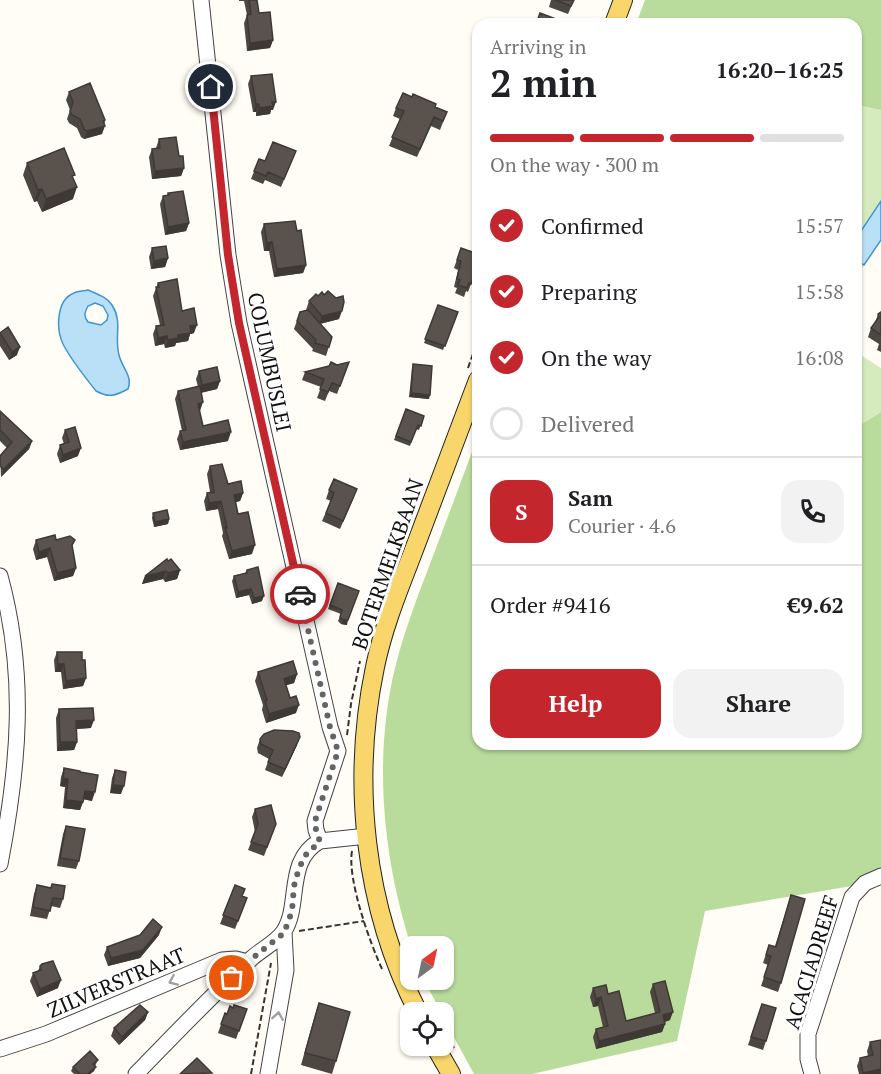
<!DOCTYPE html>
<meta charset="utf-8">
<style>
body{margin:0;font-family:"PT Serif",serif;background:#f2f2f2;color:#202124;height:100vh;display:flex;flex-direction:column;font-size:22px;white-space:nowrap}
*{box-sizing:border-box;margin:0}
p{font-size:20px;color:#757577}
.icon{flex:none;width:33px;height:33px;fill:none;stroke:currentColor;stroke-width:2;stroke-linecap:round;stroke-linejoin:round}
.map{position:relative;flex:1;overflow:hidden}
.side{position:absolute;left:472px;top:18px;width:390px;height:732px;display:flex;flex-direction:column;background:#fff;border-radius:18px;box-shadow:0 2px 4px #0004}
.side>*{flex:none}
.needle{width:39px;rotate:33deg}
.tools{position:absolute;left:400px;top:936px;display:grid;gap:12px}
.tools a{display:grid;place-items:center;width:54px;height:54px;border-radius:12px;background:#fff;box-shadow:0 2px 4px #0004;font-size:30px}
.pin{position:absolute;display:grid;place-items:center;width:51px;height:51px;color:#fff;margin:-26px;border:3px solid #fff;border-radius:50%;box-shadow:0 2px 6px #0007}
.courier{position:absolute;display:grid;place-items:center;width:60px;height:60px;margin:-30px;border:4px solid #c4262e;border-radius:50%;background:#fff;color:#222;box-shadow:0 2px 8px #0007}
.headline em{font-style:normal;font-weight:700}
.headline div{display:flex;flex-direction:column-reverse}
.headline{display:flex;align-items:center;justify-content:space-between;height:102px;padding:0 18px}
h1{font-size:39px;font-weight:700;line-height:45px}
.bar{display:grid;grid-template-columns:repeat(4,1fr);gap:9px 6px;align-content:center;height:72px;padding:0 18px}
.bar i{height:8px;border-radius:4px;background:#e0e0e0}
.bar .active{background:#c4262e}
.bar p{grid-column:span 4}
.line{display:flex;align-items:center;gap:15px;padding:0 18px;border-top:2px solid #e0e0e0}
.line div{flex:1}
.round{display:grid;place-items:center;flex:none;width:63px;height:63px;border-radius:18px;background:#f2f2f2}
ol{padding:0 18px;list-style:none}
li{display:flex;align-items:center;gap:18px;height:66px}
li p{margin-inline-start:auto}
li .icon{padding:6px;border-radius:50%;background:#c4262e;color:#fff;stroke-width:4}
li:last-child{color:#757577}
li i{width:33px;height:33px;border:3px solid #e0e0e0;border-radius:50%}
.action{display:flex;gap:12px;margin-top:auto;padding:12px 18px}
.action a{flex:1;height:69px;border-radius:18px;background:#c4262e;color:#fff;font-size:24px;font-weight:700;line-height:69px;text-align:center}
.action a+a{background:#f2f2f2;color:#202124}
.map>svg:first-child{display:block}
.green{fill:#d5ebbd}
.forest{fill:#b9dc9c}
.water{fill:#b9e0f7;stroke:#3f96cf;stroke-width:1.5;fill-rule:evenodd}
.lines{fill:none;stroke-linecap:round;stroke-linejoin:round}
.minor-casing{stroke:#444;stroke-width:17}
.major-casing{stroke:#222;stroke-width:20}
.path{stroke:#333;stroke-width:2;stroke-dasharray:6 3;stroke-linecap:butt}
.minor{stroke:#fff;stroke-width:15}
.major{stroke:#f9d66b;stroke-width:18}
.wall{fill:#4d4742}
.shaded-wall{fill:#3f3936}
.building{fill:#5a524d;stroke:#3f3936;stroke-width:1.5}
.oneway{stroke:#a0a0a0}
.done{stroke:#646461;stroke-width:6;stroke-dasharray:0 10.8}
.route{stroke:#c4262e;stroke-width:8}
.labels{text-anchor:middle;dominant-baseline:central;stroke-width:6;stroke-linejoin:round;paint-order:stroke}
.street-label{font-size:21px;fill:#111;stroke:#fff}
</style>
<div class="map">
<svg width="881" height="1074" viewBox="0 0 881 1074">
<rect width="100%" height="100%" fill="#fffdf5"/>
<path class="green" d="M857 105 881 110V240L857 276Z
M856 352 881 368V412L860 425 857 430Z"/>
<path class="forest" d="M645 0H881V110L857 105 856 24H636Z
M881 412V881L705 911 677 1041 532 1074H474L444 1019V1012H441L424 980H444V946H411C383 858 373 759 395 668 404 632 417 598 430 564 446 522 462 479 478 436V744H856L857 430 860 425Z"/>
<path class="water" d="M881 201V240L864 265 857 260V237Z
M88 290C97 294 107 297 112 305 123 322 114 336 119 355 122 368 133 376 128 389 115 396 109 398 96 391 85 377 71 360 63 344 56 329 56 300 74 293 78 291 84 291 88 290ZM95 303 103 306 108 315 107 320 101 325 88 322C83 316 85 312 88 306Z"/>
<g class="lines">
<defs>
<path id="minor" d="M201 0 228 255 239 323 330 727 338 751 315 821 316 830 320 841
M0 576C27 675 19 765 0 864
M0 1049 46 1034 222 960 236 959 248 962
M136 1074C174 1035 212 995 252 958 262 949 277 942 284 931 301 905 285 860 320 841L367 836
M268 1074 286 970 284 932
M812 1074 808 1059V1034L852 897 865 883 881 876"/>
<path id="major" d="M614 24 623 0
M418 1012C364 907 351 782 375 667 383 628 398 591 412 555 434 497 456 438 478 380
M435 1046 451 1074"/>
</defs>
<use href="#minor" class="minor-casing"/>
<use href="#major" class="major-casing"/>
<path class="path" d="M468 368 478 340
M347 735 351 704 360 661
M352 851C347 879 370 943 382 969
M299 931 364 921
M432 1004 436 1012
M444 1028 454 1048
M251 1074 271 963"/>
<use href="#minor" class="minor"/>
<use href="#major" class="major"/>
</g>
<path class="wall" d="M239 0H257L259 13 273 40 270 48 247 51 244 23 247 15 244 1H239Z
M551 0H574L568 14 549 7Z
M251 76 273 110H271L270 114 256 116V112H253L248 84Z
M69 92 105 120 102 134 84 139 81 137 77 128 69 123 67 119 70 110 66 100Z
M435 107 447 112 440 130 431 126 417 157 389 146 400 119 393 116 396 108Z
M159 139 179 156 184 168 181 176 152 179 149 157 152 149 156 148Z
M296 151 281 187 265 180 263 184 251 179 259 159 265 161Z
M27 163 74 179 73 199 42 212 37 201 34 202 23 175Z
M168 193 189 223 186 231 165 235 160 204 163 196 167 195Z
M478 211V230L473 225Z
M264 224 297 231 306 265 303 273 274 277 269 251H264L261 232Z
M152 248 168 258 165 267 151 269 149 257Z
M461 248 478 266 468 292 466 291 464 297 455 293 457 288 454 287 458 270 454 268Z
M158 283 182 311 194 333 190 334 188 341 176 343 175 346 165 348 164 344 155 346 153 334 156 326 160 325 153 296Z
M309 301 339 319 320 324 332 337 326 356 312 351 313 349 294 329 300 312 306 310Z
M438 305 458 312 443 350 424 343Z
M881 312V352L877 350 879 344 868 337 871 328 875 323 878 314Z
M0 333 17 355 9 360 0 346Z
M349 362 337 394 329 391 325 401 317 398 321 387 302 380 305 372Z
M413 364 429 399 409 397 412 368Z
M199 371 220 381 217 389 201 393 200 411H199L203 426 228 441 180 450 177 439 180 431H182L175 399 178 391 198 387 196 379Z
M406 409 424 416 419 430 416 429 410 446 394 440Z
M0 411 32 441 29 449 1 477 0 456 7 448 0 441Z
M65 430 78 456 60 463 57 454 60 445 64 444 62 438Z
M210 466 228 484 243 493 240 501 236 502 238 514 252 554 229 559 222 536 223 533 218 509 206 511 204 501 207 493 210 492 207 474Z
M329 490 354 497 340 529 322 521 331 501 326 499Z
M153 513 169 519 168 524 154 527 152 518Z
M36 540H75L72 546 76 568 73 576 54 581 47 557 36 560 33 549Z
M168 561 180 570 177 579 165 582 163 579 142 584 145 576Z
M247 570 262 601 252 604 249 595 236 598 232 581 234 576 245 573Z
M338 583 347 625 341 624 338 621 341 614 328 609Z
M57 652 82 660 86 678 83 686 63 689 61 672H55L54 660Z
M258 672 297 674 294 683 286 685 296 713 266 723 262 710 263 705 255 681Z
M59 709 91 728 77 729V742L74 750 57 751 56 718Z
M260 739 297 745 282 777 265 770 269 759 258 753 257 748Z
M64 768 80 772 92 801 84 799 80 810 63 808 65 787 60 786 61 777Z
M115 770 121 794 110 793 112 778Z
M255 809 276 824 264 856 248 850 255 832 252 817Z
M66 826 79 861 76 869 57 866 63 834Z
M52 884 63 899 60 908 51 906 47 919 30 916 34 894 37 885 51 888Z
M235 885 242 896 247 898 235 929 220 924Z
M791 895 781 983 778 992 761 986 768 965 763 963 769 945 775 946Z
M159 935 140 958 108 966 104 955 107 947Z
M40 966 58 988 37 997 30 981 33 973 38 971Z
M653 984 670 1020 665 1022V1024L662 1032 596 1049 593 1037 596 1029 603 1027 598 1006 593 1007 590 997 593 988 608 994 626 1021 655 1013 650 992Z
M319 1003 336 1061 332 1074 301 1065 315 1015Z
M762 1004 766 1041 763 1050 748 1045Z
M247 1009 236 1039 218 1033 225 1013 227 1014Z
M148 1012 145 1020 119 1045 111 1036 114 1028Z
M870 1042 881 1074H859L857 1066 860 1058 868 1056 867 1051Z
M98 1060 95 1066 94 1071 90 1074H74L71 1071 73 1067Z"/>
<path class="shaded-wall" d="M273 40 270 48 247 51 250 43Z
M272 102H276L273 110H271L270 114 256 116 259 108Z
M256 104H259L256 112H253Z
M105 120 103 127 105 126 102 134 84 139 87 131Z
M184 168 181 176 152 179 155 171Z
M77 187 73 199 42 212 46 199Z
M42 189 37 201 34 202 38 190Z
M189 223 186 231 165 235 168 227Z
M272 242 269 251H264L267 243Z
M168 258 165 267 151 269 154 261Z
M306 265 303 273 274 277 277 269Z
M342 311 339 319 319 324 322 316Z
M197 325 194 333 190 334 188 341 176 343 175 346 165 348 168 340 178 335 190 326Z
M167 336 164 344 155 346 158 338Z
M20 347 17 355 9 360 12 352Z
M220 381 217 389 199 393 202 385Z
M411 393 430 395 429 399 409 397Z
M203 402 200 411 194 412 198 404Z
M231 432 228 441 180 450 183 442Z
M32 441 29 449 1 477 4 469Z
M81 448 78 456 60 463 63 455Z
M243 493 240 501 231 503 234 495Z
M221 501 218 509 206 511 209 503Z
M169 519 168 524 154 527 155 522Z
M255 545 252 554 229 559 232 551Z
M50 548 47 557 36 560 39 552Z
M76 568 73 576 54 581 57 573Z
M180 570 177 579 165 582 168 573Z
M166 571 163 579 142 584 145 576Z
M251 589 249 595 236 598 238 592Z
M264 596 262 601 252 604 254 598Z
M343 620H348L347 625 341 624Z
M58 664H64L61 672H55Z
M297 674 294 683 281 687 284 679Z
M86 678 83 686 63 689 66 681Z
M299 705 296 713 266 723 269 714Z
M94 720 91 728 73 729 76 721Z
M300 737 297 745 282 777 285 769Z
M60 742H77L74 750 57 751Z
M63 778 68 779 65 787 60 786Z
M113 785 124 786 121 794 110 793Z
M85 791 95 792 92 801 82 799Z
M66 800 83 802 80 810 63 808Z
M162 927 159 935 140 958 108 966 111 958Z
M61 980 58 988 37 997 40 989Z
M601 997 598 1006 593 1007 596 999Z
M148 1012 145 1020 119 1045 122 1037Z
M673 1012 670 1020 660 1023 663 1015Z
M665 1024 662 1032 596 1049 599 1041Z
M96 1067 94 1071 90 1074H87Z
M881 1069V1074H863V1073Z"/>
<path class="building" d="M249 0H257L259 13 270 12 273 40 250 43 247 15 251 14Z
M555 0H574L571 6Z
M540 13 569 24H536Z
M272 74 276 102H272L273 106 259 108V104H256L251 76Z
M90 83 105 120 103 121 105 126 87 131 84 129 80 119 72 115 70 111 73 102 69 92Z
M403 93 412 97 413 94 436 104 435 107 447 112 443 121 434 117 420 149 392 137 404 111 396 108Z
M176 137 179 156H183L184 168 155 171 152 149 160 148 159 139Z
M273 142 296 151 284 179 268 172 266 176 254 171 259 159 265 161Z
M64 148 75 175 72 176 77 187 46 199 42 189 38 190 27 163Z
M183 191 189 223 168 227 163 196 169 195 168 193Z
M295 221 297 231 301 230 306 265 277 269 272 242 267 243 264 224Z
M166 246 168 258 154 261 152 248Z
M461 248 478 254V266L471 284 469 283 467 288 458 285 460 280 457 279 461 261 457 260Z
M177 279 182 311 194 308 197 325 190 326 191 333 178 335V338L168 340 167 336 158 338 156 326 164 325 156 287H159L158 283Z
M328 291 336 298 343 296 344 302 342 311 322 316 309 301 316 294 318 296 322 292 324 295Z
M438 305 458 312 445 346 425 339Z
M308 310 332 337 329 347 315 343 316 340 297 321 300 312Z
M881 312V335L871 328 879 317 878 314Z
M8 327 20 347 12 352 0 333Z
M331 362 337 365 349 362 340 386 332 383 328 392 320 389 324 379 305 372 329 366Z
M413 364 432 366 430 395 411 393Z
M217 367 220 381 202 385 199 371Z
M200 386 203 402 198 404 203 426 228 420 231 432 183 442 180 431 186 430 178 391Z
M406 409 424 416 421 426 418 425 411 442 396 436Z
M0 411 32 441 4 469 0 466V456L12 442 0 430Z
M75 427 81 448 63 455 60 445 69 442 65 430Z
M222 464 228 484 241 481 243 493 234 495 238 514 248 512 255 545 232 551 225 528H227L221 501 209 503 207 493 214 492 210 466Z
M334 479 357 489 343 521 326 513 334 493 329 490Z
M167 510 169 519 155 522 153 513Z
M55 535 56 540 70 536 75 540 72 545 76 568 57 573 50 548 39 552 36 540Z
M167 559 168 561 171 559 180 570 168 573 166 571 145 576Z
M258 567 264 596 254 598 251 589 238 592 234 576 247 573V570Z
M338 583 359 591 348 620H343L340 617 342 610 330 605Z
M57 652H82V660H85L86 678 66 681 64 664H58Z
M293 661 297 674 284 679 290 698 296 696 299 705 269 714 265 701 267 700 258 672Z
M93 708 94 720 76 721 77 742H60L59 709Z
M274 730 293 731 299 733 300 737 285 769 268 762 273 750 261 744 260 739 264 734Z
M64 768 80 771V772L98 775 95 792 85 791 83 802 66 800 68 779 63 778Z
M115 770 126 772 124 786 113 785Z
M271 805 276 824 267 847 251 842 258 824 255 809Z
M66 826 85 829 79 861 60 858Z
M52 884 65 886 63 899 53 898 50 911 33 907 37 885 51 888Z
M235 885 245 889 242 896 247 898 238 921 223 915Z
M791 895 805 899 781 983 764 977 771 956 766 955 769 945 776 947Z
M153 919 162 927 143 950 111 958 107 947 140 935Z
M53 961 61 980 40 989 33 973 41 970 40 966 42 964Z
M665 981 673 1012 663 1015 665 1024 599 1041 596 1029 608 1026 601 997 596 999 593 988 606 985 608 994 619 991 626 1021 660 1012 653 984Z
M319 1003 350 1012 336 1061 305 1053Z
M762 1004 776 1008 766 1041 751 1037Z
M140 1005 148 1012 122 1037 114 1028Z
M234 1005 247 1009 239 1031 221 1024 225 1013 227 1014 230 1006 233 1008Z
M881 1040V1069L863 1073 860 1058 873 1055 870 1042Z
M90 1051 98 1060 93 1064 96 1067 87 1074H80L73 1067Z
M197 1058 212 1073 180 1074Z"/>
<defs><path id="oneway-chevron" d="M-2-3.5L2.5 0L-2 3.5" fill="none" stroke-width="1.6" stroke-linecap="round" stroke-linejoin="round" transform="scale(1.5)"/></defs>
<g class="oneway">
<use href="#oneway-chevron" transform="translate(173 981) rotate(157)"/>
<use href="#oneway-chevron" transform="translate(278 1016) rotate(-81)"/>
</g>
<g class="lines">
<path class="done" d="M232 978 254 957 284 933 292 911 294 886 299 868 307 853 320 842 316 830 315 821 338 751 330 727 300 594"/>
<path class="route" d="M211 87 228 255 239 323 300 594"/>
</g>
<g class="labels">
<g class="street-label">
<text transform="translate(270 362) rotate(78)">COLUMBUSLEI</text>
<text transform="translate(387 564) rotate(-71)">BOTERMELKBAAN</text>
<text transform="translate(811 962) rotate(-73)">ACACIADREEF</text>
<text transform="translate(116 982) rotate(-23)">ZILVERSTRAAT</text>
</g>
</g>
</svg>
<div class="tools">
<a><svg class="needle" viewBox="-14 -14 28 28"><path d="M0-13l5 13h-10z" fill="#e53935"/><path d="M0 13l5-13h-10z" fill="#757577"/></svg></a>
<a><svg class="icon" aria-label="locate" viewBox="0 0 24 24"><circle cx="12" cy="12" r="6"/><path d="M12 2v4M12 18v4M2 12h4M18 12h4"/></svg></a>
</div>
<div class="pin" style="left:232px;top:978px;background:#ea580c"><svg class="icon" aria-label="bag" viewBox="0 0 24 24"><path d="M5 8h14l-1 12H6zM9 8a3 3 0 0 1 6 0"/></svg></div>
<div class="pin" style="left:211px;top:87px;background:#1f2937"><svg class="icon" aria-label="home" viewBox="0 0 24 24"><path d="M3 11l9-7 9 7M6 9v11h12V9"/></svg></div>
<div class="courier" style="left:300px;top:594px"><svg class="icon" aria-label="car" viewBox="0 0 24 24"><path d="M5 17H2v-5l4-1 3-4h7l3 4 3 1v5h-3M9 17h6M6 11h13"/><circle cx="7" cy="17" r="2"/><circle cx="17" cy="17" r="2"/></svg></div>
<section class="side">
<div class="headline"><div><h1>2 min</h1><p>Arriving in</p></div><em>16:20–16:25</em></div>
<div class="bar"><i class="active"></i><i class="active"></i><i class="active"></i><i></i><p>On the way · 300 m</p></div>
<ol>
<li><svg class="icon" aria-label="check" viewBox="0 0 24 24"><path d="M5 12l5 5 9-10"/></svg>Confirmed<p>15:57</p></li>
<li><svg class="icon" aria-label="check" viewBox="0 0 24 24"><path d="M5 12l5 5 9-10"/></svg>Preparing<p>15:58</p></li>
<li><svg class="icon" aria-label="check" viewBox="0 0 24 24"><path d="M5 12l5 5 9-10"/></svg>On the way<p>16:08</p></li>
<li><i></i>Delivered</li>
</ol>
<div class="line" style="height:108px"><b class="round" style="background:#c4262e;color:#fff">S</b><div><b>Sam</b><p>Courier · 4.6</p></div><a class="round"><svg class="icon" aria-label="phone" viewBox="0 0 24 24"><path d="M5 4h4l2 5-3 2q2 4 5 5l2-3 5 2v4C11 20 4 13 5 4z"/></svg></a></div>
<div class="line" style="height:78px"><div>Order #9416</div><b>€9.62</b></div>
<div class="action"><a>Help</a><a>Share</a></div>
</section>
</div>
